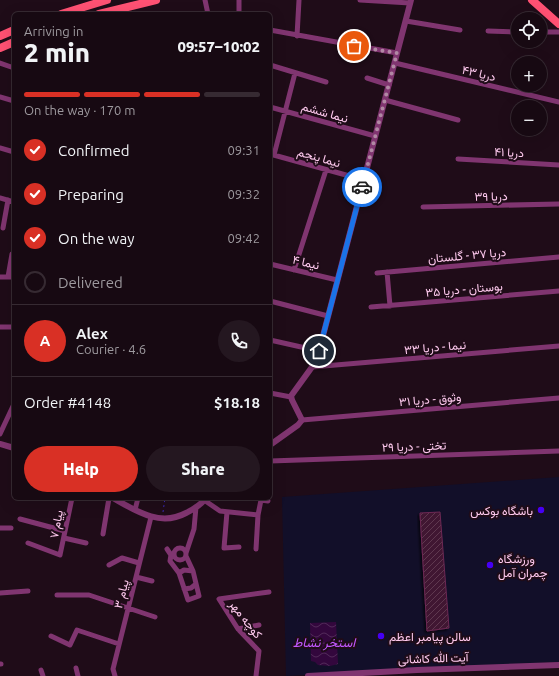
<!DOCTYPE html>
<meta charset="utf-8">
<style>
body{margin:0;font-family:Ubuntu,Vazirmatn,sans-serif;background:#241720;color:#f1f3f6;height:100vh;display:flex;flex-direction:column;font-size:15px;white-space:nowrap}
*{box-sizing:border-box;margin:0}
p{font-size:13px;color:#9e9a9f}
.icon{flex:none;width:22px;height:22px;fill:none;stroke:currentColor;stroke-width:2;stroke-linecap:round;stroke-linejoin:round}
.map{position:relative;flex:1;overflow:hidden}
.details{position:absolute;left:12px;top:12px;width:260px;height:488px;display:flex;flex-direction:column;background:#170912;border-radius:6px;box-shadow:0 4px 16px #0002,0 0 0 1px #362a32}
.details>*{flex:none}
.controls{position:absolute;left:511px;top:12px;display:grid;gap:8px}
.controls a{display:grid;place-items:center;width:36px;height:36px;border-radius:50%;background:#170912;box-shadow:0 4px 16px #0002,0 0 0 1px #362a32;font-size:20px}
.pin{position:absolute;display:grid;place-items:center;width:34px;height:34px;color:#fff;margin:-17px;border:2px solid #fff;border-radius:50%;box-shadow:0 1px 4px #0007}
.courier{position:absolute;display:grid;place-items:center;width:40px;height:40px;margin:-20px;border:3px solid #1a73e8;border-radius:50%;background:#fff;color:#222;box-shadow:0 1px 5px #0007}
.summary em{font-style:normal;font-weight:800}
.summary div{display:flex;flex-direction:column-reverse}
.summary{display:flex;align-items:center;justify-content:space-between;height:68px;padding:0 12px}
h1{font-size:26px;font-weight:800;line-height:30px}
.bar{display:grid;grid-template-columns:repeat(4,1fr);gap:6px 4px;align-content:center;height:48px;padding:0 12px}
.bar i{height:5px;border-radius:3px;background:#362a32}
.bar .active{background:#d93025}
.bar p{grid-column:span 4}
.line{display:flex;align-items:center;gap:10px;padding:0 12px;border-top:1px solid #362a32}
.line div{flex:1}
.round{display:grid;place-items:center;flex:none;width:42px;height:42px;border-radius:21px;background:#241720}
ol{padding:0 12px;list-style:none}
li{display:flex;align-items:center;gap:12px;height:44px}
li p{margin-inline-start:auto}
li .icon{padding:4px;border-radius:50%;background:#d93025;color:#fff;stroke-width:4}
li:last-child{color:#9e9a9f}
li i{width:22px;height:22px;border:2px solid #362a32;border-radius:50%}
.action{display:flex;gap:8px;margin-top:auto;padding:8px 12px}
.action a{flex:1;height:46px;border-radius:24px;background:#d93025;color:#fff;font-size:16px;font-weight:800;line-height:46px;text-align:center}
.action a+a{background:#241720;color:#f1f3f6}
.map>svg:first-child{display:block}
.garden{fill:#120f29}
.water{fill:url(#water-waves)}
.building{fill:url(#building-hatch);stroke:#6d2854;filter:url(#shadow)}
.lines{fill:none;stroke-linecap:round;stroke-linejoin:round}
.path{stroke:#3a29b3;stroke-width:1;stroke-dasharray:2 3;stroke-linecap:butt}
.minor{stroke:#803570;stroke-width:5}
.tertiary{stroke:#803570;stroke-width:6}
.primary{stroke:#ff5173;stroke-width:8}
.done{stroke:#b188a4;stroke-width:4;stroke-dasharray:0 7.2}
.route{stroke:#1a73e8;stroke-width:5}
.poi-dot{fill:#4400f5;stroke:#1f0c18;stroke-width:1.5}
.labels{text-anchor:middle;dominant-baseline:central;stroke-width:4;stroke-linejoin:round;paint-order:stroke}
.street-label{font-size:12px;fill:#ffcaef;stroke:#1f0c18}
.poi-label{font-size:12px;fill:#ffcaef;stroke:#1f0c18;text-anchor:start}
.water-label{font-size:13px;font-style:italic;fill:#c358ff;stroke:#1f0c18}
</style>
<div class="map">
<svg width="559" height="676" viewBox="0 0 559 676">
<defs>
<pattern id="water-waves" width="16" height="10" patternUnits="userSpaceOnUse"><rect width="16" height="10" fill="#33073d"/><path d="M0 5q4-4 8 0t8 0" fill="none" stroke="#522a59"/></pattern>
<pattern id="building-hatch" width="6" height="6" patternUnits="userSpaceOnUse"><rect width="6" height="6" fill="#411731"/><path d="M-1 1l2-2M0 6l6-6M5 7l2-2" fill="none" stroke="#5e374f"/></pattern>
<filter id="shadow"><feDropShadow dx="-2" dy="2" stdDeviation="1" flood-color="#0009"/></filter>
</defs>
<rect width="100%" height="100%" fill="#1f0c18"/>
<path class="garden" d="M559 477V662L286 676 282 497Z"/>
<path class="water" d="M336 622 338 664 330 666 318 665 315 662 311 661 310 623Z"/>
<path class="building" d="M440 512 449 628 427 631 420 513Z"/>
<g class="lines">
<path class="path" d="M163 512 165 498"/>
<path class="minor" d="M205 0 208 14
M239 0V14
M360 0 410 3
M406 21 460 30
M270 30 397 53
M488 31 518 32
M540 32H559
M297 36 299 0
M0 63 14 68
M395 63 559 102
M270 65 326 82
M367 78 389 85
M0 97 14 101
M385 100 458 120
M270 107 375 136
M0 148 14 152
M270 154 364 180
M274 155 295 73
M458 159 559 165
M0 198 14 202
M423 207 559 204
M3 228 8 200
M270 264 337 280
M294 270 326 170
M387 272 390 306
M377 273 559 257
M0 277H14
M8 277 12 254
M270 301 328 316
M371 307 559 291
M0 327H14
M270 340 319 351
M312 367 559 346
M270 393 291 397
M302 420 559 398
M0 434 14 404
M270 461 559 451
M202 498 204 500 220 511 258 515 261 500 268 501
M135 510 138 498
M227 512 224 548 239 547
M20 519 65 531
M0 528H11
M103 534 109 498
M64 538 86 543
M28 543 60 555 72 498
M174 554a6 6 0 1 1 12 0a6 6 0 1 1-12 0Z
M167 549 171 555 170 561 179 573 188 600 199 596 193 571 186 556
M256 549 258 515
M186 553 194 529 196 507
M109 565 122 558 139 563
M179 573 184 570 193 571
M136 577 152 581
M184 589 191 588 196 584
M0 593 28 591
M57 595H89L155 617
M238 629 259 625
M51 636 70 645 77 630 119 644
M0 664H1
M76 668 78 676
M41 670 43 676
M115 676 113 669 151 517
M256 676 259 651 238 629 219 599 269 592"/>
<path class="tertiary" d="M0 444 14 448
M270 445 298 425 302 420 292 400 291 396 312 367 319 351 411 0
M113 498C136 511 160 527 186 513 194 509 201 505 206 498
M308 676 417 670 559 665"/>
<path class="primary" d="M532 0 559 24
M61 14 107 0
M99 14 156 0
M0 36 14 30
M0 48 14 42"/>
</g>
<g class="lines">
<path class="done" d="M354 46 397 53 362 187"/>
<path class="route" d="M319 351 362 187"/>
</g>
<g class="poi-dot">
<circle cx="541" cy="510" r="4"/>
<circle cx="490" cy="565" r="4"/>
<circle cx="381" cy="636" r="4"/>
</g>
<g class="labels">
<g class="street-label">
<text transform="translate(479 73) rotate(13)">دریا ۴۳</text>
<text transform="translate(325 112) rotate(16)">نیما ششم</text>
<text transform="translate(509 152) rotate(3)">دریا ۴۱</text>
<text transform="translate(319 157) rotate(16)">نیما پنجم</text>
<text transform="translate(491 196) rotate(-1)">دریا ۳۹</text>
<text transform="translate(467 255) rotate(-5)">دریا ۳۷ - گلستان</text>
<text transform="translate(306 262) rotate(13)">نیما ۴</text>
<text transform="translate(464 289) rotate(-5)">بوستان - دریا ۳۵</text>
<text transform="translate(435 347) rotate(-5)">نیما - دریا ۳۳</text>
<text transform="translate(430 399) rotate(-5)">وثوق - دریا ۳۱</text>
<text transform="translate(414 446) rotate(-2)">تختی - دریا ۲۹</text>
<text transform="translate(56 524) rotate(-79)">پیام ۷</text>
<text transform="translate(121 594) rotate(-76)">پيام ۳</text>
<text transform="translate(246 619) rotate(52)">کوچه مهر</text>
<text transform="translate(433 658) rotate(-2)">آیت الله کاشانی</text>
</g>
<g class="poi-label">
<text x="533" y="510" text-anchor="end">باشگاه‌ بوکس</text>
<text x="498" y="558">ورزشگاه<tspan x="498" dy="14">چمران آمل</tspan></text>
<text x="389" y="636">سالن پیامبر اعظم</text>
</g>
<g class="water-label">
<text x="324" y="642">استخر نشاط</text>
</g>
</g>
</svg>
<div class="controls">
<a><svg class="icon" aria-label="locate" viewBox="0 0 24 24"><circle cx="12" cy="12" r="6"/><path d="M12 2v4M12 18v4M2 12h4M18 12h4"/></svg></a>
<a>+</a>
<a>−</a>
</div>
<div class="pin" style="left:354px;top:46px;background:#ea580c"><svg class="icon" aria-label="bag" viewBox="0 0 24 24"><path d="M5 8h14l-1 12H6zM9 8a3 3 0 0 1 6 0"/></svg></div>
<div class="pin" style="left:319px;top:351px;background:#1f2937"><svg class="icon" aria-label="home" viewBox="0 0 24 24"><path d="M3 11l9-7 9 7M6 9v11h12V9"/></svg></div>
<div class="courier" style="left:362px;top:187px"><svg class="icon" aria-label="car" viewBox="0 0 24 24"><path d="M5 17H2v-5l4-1 3-4h7l3 4 3 1v5h-3M9 17h6M6 11h13"/><circle cx="7" cy="17" r="2"/><circle cx="17" cy="17" r="2"/></svg></div>
<section class="details">
<div class="summary"><div><h1>2 min</h1><p>Arriving in</p></div><em>09:57–10:02</em></div>
<div class="bar"><i class="active"></i><i class="active"></i><i class="active"></i><i></i><p>On the way · 170 m</p></div>
<ol>
<li><svg class="icon" aria-label="check" viewBox="0 0 24 24"><path d="M5 12l5 5 9-10"/></svg>Confirmed<p>09:31</p></li>
<li><svg class="icon" aria-label="check" viewBox="0 0 24 24"><path d="M5 12l5 5 9-10"/></svg>Preparing<p>09:32</p></li>
<li><svg class="icon" aria-label="check" viewBox="0 0 24 24"><path d="M5 12l5 5 9-10"/></svg>On the way<p>09:42</p></li>
<li><i></i>Delivered</li>
</ol>
<div class="line" style="height:72px"><b class="round" style="background:#d93025;color:#fff">A</b><div><b>Alex</b><p>Courier · 4.6</p></div><a class="round"><svg class="icon" aria-label="phone" viewBox="0 0 24 24"><path d="M5 4h4l2 5-3 2q2 4 5 5l2-3 5 2v4C11 20 4 13 5 4z"/></svg></a></div>
<div class="line" style="height:52px"><div>Order #4148</div><b>$18.18</b></div>
<div class="action"><a>Help</a><a>Share</a></div>
</section>
</div>
